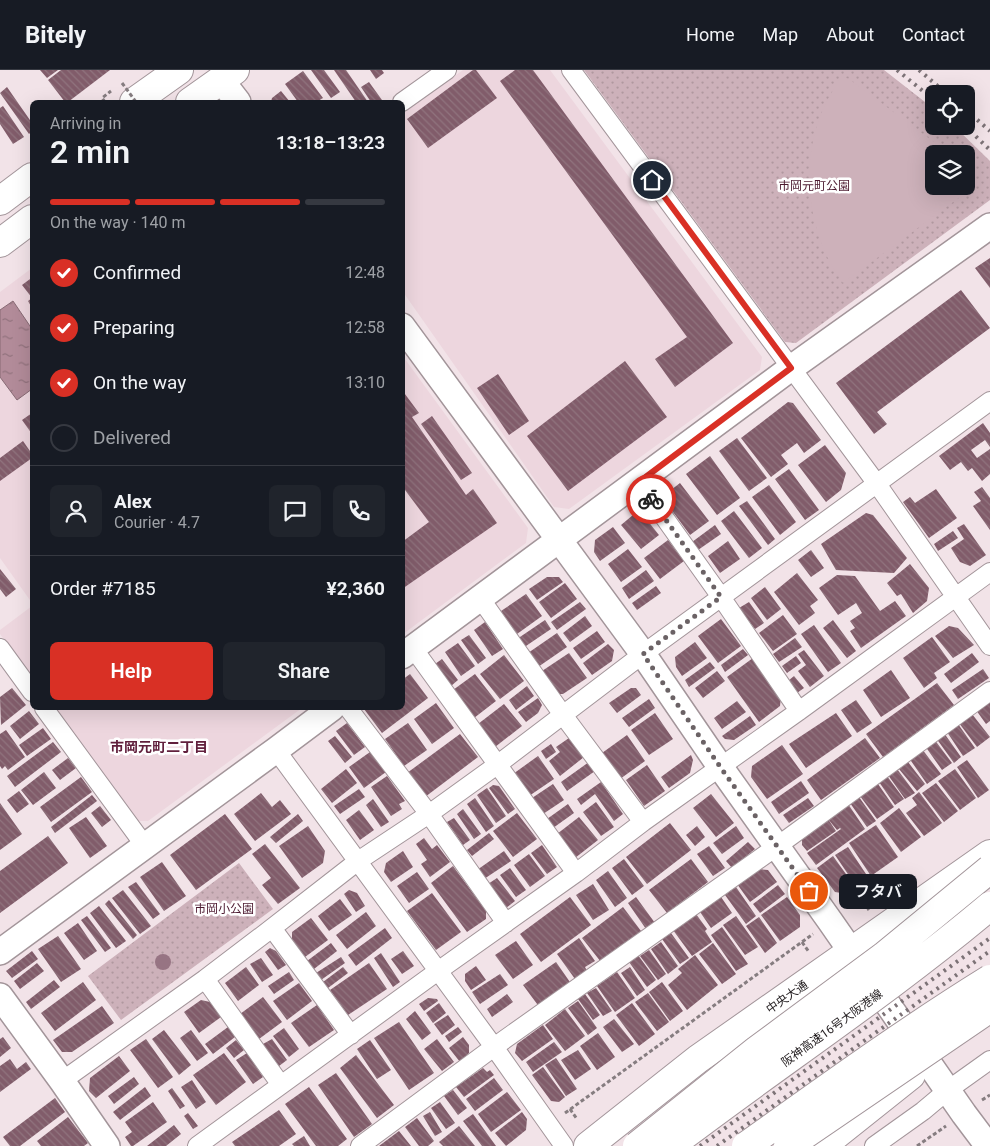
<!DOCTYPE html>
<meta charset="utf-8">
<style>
body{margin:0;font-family:Roboto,"Noto Sans JP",sans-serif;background:#20242c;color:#f1f3f6;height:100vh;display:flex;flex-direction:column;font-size:19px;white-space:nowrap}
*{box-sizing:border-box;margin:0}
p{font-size:16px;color:#9ea1a6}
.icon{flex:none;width:28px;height:28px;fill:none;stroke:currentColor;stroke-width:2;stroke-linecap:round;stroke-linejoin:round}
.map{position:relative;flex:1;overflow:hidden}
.details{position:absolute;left:30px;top:30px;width:375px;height:610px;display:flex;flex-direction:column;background:#171b24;border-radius:8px;box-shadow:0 5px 20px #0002}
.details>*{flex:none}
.controls{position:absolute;left:925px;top:15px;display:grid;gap:10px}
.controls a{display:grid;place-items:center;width:50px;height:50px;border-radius:8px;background:#171b24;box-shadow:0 5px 20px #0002;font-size:25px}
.pin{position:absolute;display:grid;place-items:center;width:42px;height:42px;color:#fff;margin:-21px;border:2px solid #fff;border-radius:50%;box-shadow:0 1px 5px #0007}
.courier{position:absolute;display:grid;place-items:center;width:50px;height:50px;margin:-25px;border:4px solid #d93025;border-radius:50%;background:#fff;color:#222;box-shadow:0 1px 6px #0007}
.bubble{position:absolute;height:35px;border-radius:8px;background:#171b24;box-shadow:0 5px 20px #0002;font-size:16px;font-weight:600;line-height:35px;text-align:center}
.head em{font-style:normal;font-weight:600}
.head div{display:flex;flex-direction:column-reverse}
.head{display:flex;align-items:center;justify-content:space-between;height:85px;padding:0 20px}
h1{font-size:32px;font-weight:600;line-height:38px}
.bar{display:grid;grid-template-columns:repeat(4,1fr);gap:8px 5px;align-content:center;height:60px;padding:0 20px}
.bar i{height:6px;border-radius:4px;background:#363941}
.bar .selected{background:#d93025}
.bar p{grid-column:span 4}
.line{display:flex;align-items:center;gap:12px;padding:0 20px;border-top:1px solid #363941}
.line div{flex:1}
.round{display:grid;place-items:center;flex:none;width:52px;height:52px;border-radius:8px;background:#20242c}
ol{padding:0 20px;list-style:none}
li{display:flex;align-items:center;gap:15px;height:55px}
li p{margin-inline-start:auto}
li .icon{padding:5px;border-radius:50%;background:#d93025;color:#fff;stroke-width:4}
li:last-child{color:#9ea1a6}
li i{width:28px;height:28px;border:2px solid #363941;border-radius:50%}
.primary-button{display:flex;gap:10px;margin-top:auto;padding:10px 20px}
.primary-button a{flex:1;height:58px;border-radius:8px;background:#d93025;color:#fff;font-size:20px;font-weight:600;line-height:58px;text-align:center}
.primary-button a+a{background:#20242c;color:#f1f3f6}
header{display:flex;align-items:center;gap:30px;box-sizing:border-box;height:70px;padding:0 25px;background:#171b24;border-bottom:1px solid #363941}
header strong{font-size:24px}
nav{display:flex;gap:28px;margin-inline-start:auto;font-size:18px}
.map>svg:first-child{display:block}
.built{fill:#edd6de}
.park{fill:url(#park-dots);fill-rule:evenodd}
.pitch{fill:#cdb1ba}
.water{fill:url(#water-ripples);stroke:#876a74}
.building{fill:url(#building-back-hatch)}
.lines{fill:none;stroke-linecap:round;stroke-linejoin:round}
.street-casing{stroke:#a3959a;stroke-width:20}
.secondary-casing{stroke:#a3959a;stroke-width:28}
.primary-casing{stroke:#a3959a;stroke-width:30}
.highway-casing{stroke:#a3959a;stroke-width:30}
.path{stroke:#867d80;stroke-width:3;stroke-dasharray:4 2.5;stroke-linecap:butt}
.street{stroke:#fff;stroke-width:18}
.secondary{stroke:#fff;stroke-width:25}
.primary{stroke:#fff;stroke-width:28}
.highway{stroke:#fff;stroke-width:28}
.rail{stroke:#7c7276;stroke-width:4;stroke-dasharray:2.5 5;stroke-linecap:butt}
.highway-bridge-casing{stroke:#a3959a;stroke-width:30;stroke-linecap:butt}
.path-bridge{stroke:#867d80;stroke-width:3;stroke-dasharray:4 2.5;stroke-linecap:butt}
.highway-bridge{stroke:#fff;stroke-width:28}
.tree{fill:#977483}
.done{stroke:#6b6265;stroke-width:5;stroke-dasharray:0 9}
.route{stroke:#d93025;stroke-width:6}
.labels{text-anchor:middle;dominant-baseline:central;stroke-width:5;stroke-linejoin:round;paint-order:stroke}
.park-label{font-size:12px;fill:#4c1a30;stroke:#fff}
.street-label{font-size:12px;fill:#221d1f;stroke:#fff}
.neighbourhood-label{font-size:14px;font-weight:bold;fill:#61203d;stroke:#fff}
</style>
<header>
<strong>Bitely</strong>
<nav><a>Home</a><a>Map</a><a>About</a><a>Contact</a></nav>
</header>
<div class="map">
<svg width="990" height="1076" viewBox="0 0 990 1076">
<defs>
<pattern id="park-dots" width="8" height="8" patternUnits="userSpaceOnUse" patternTransform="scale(1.25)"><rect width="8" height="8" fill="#cdb1ba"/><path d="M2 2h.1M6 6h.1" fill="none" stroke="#b0989f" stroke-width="1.8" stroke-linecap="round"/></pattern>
<pattern id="water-ripples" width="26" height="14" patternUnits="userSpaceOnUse" patternTransform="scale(1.25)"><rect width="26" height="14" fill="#b28b99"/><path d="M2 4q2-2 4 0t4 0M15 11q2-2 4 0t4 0" fill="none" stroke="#90717c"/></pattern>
<pattern id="building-back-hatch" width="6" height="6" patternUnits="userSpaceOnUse" patternTransform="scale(1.25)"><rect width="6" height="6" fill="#815c6a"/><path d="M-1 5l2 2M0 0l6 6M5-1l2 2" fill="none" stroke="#90747e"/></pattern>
</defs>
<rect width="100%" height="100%" fill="#f2e3e8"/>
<path class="built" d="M463 0H550L762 287 760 300 569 439 554 437 403 222 402 44Z
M32 198V533L0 488V222Z
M402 285 528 458 526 473 403 564Z
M32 536V607L0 564V560Z
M55 638H302L148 751H139Z"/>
<path class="park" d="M584 0H884L934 39V56H954L990 91V130L796 273 785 272ZM934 84H966V116H934Z
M239 793 273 839 121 950 88 906Z"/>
<path class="pitch" d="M841 6 849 9 950 84H934V116H966V96L974 101 975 116 843 213C836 202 829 192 824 180 806 137 804 87 821 44 826 31 834 19 841 6Z"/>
<path class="water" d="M13 231 32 259V319L17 330 0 307V240Z"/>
<path class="building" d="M40 0H58L47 8Z
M61 0H110L68 32H65L48 10Z
M311 0H324L340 22 331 28Z
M334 0H346L368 32H356Z
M370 0H382L384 3 376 9Z
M473 0H476L497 28 428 78 407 49Z
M515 0H533L733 273 675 317 655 289 687 267 500 11Z
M303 1 323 28 318 31 319 32H298L285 14Z
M369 12 382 30 378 32H371L361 17Z
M7 17 32 53V61L29 64 0 23Z
M281 21 290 32H271L272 28Z
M3 36 24 67 13 74 0 54V38Z
M990 188V218L975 198Z
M30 209 32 212V238L28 231 32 228 22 215Z
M961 220 990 258 877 342 887 354 874 364 836 313Z
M625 291 667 347 568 421 527 366Z
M498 304 529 351 509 365 477 318Z
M402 320 419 343 412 347 466 425 473 419 497 453 402 519V472L429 452 402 416Z
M788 332 793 333 821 370 804 383 797 373 781 385 788 394 771 407 741 368Z
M32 343V364L22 350Z
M432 346 472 403 461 410 421 354Z
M983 353 990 363V377L985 370 971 380 977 388 990 379V404L982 411 972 398 968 401 961 392 950 400 939 386Z
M737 368 767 408 749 421 719 381Z
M23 371 32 384V388L0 411V388Z
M825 375 846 403 841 420 826 432 798 395Z
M710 386 740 428 717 445 686 404Z
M789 399 819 440 805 450 775 409Z
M680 413 709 451 690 465 662 427Z
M769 415 796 452 780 465 752 427Z
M982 417 990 428V460L973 436 981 431 974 422Z
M936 419 957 448 929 468 903 432 910 427 915 433Z
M747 431 775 469 768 475 739 436Z
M639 440 659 465 641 479 621 455Z
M734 441 762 478 749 488 721 451Z
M866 443 873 445 907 488 894 503 836 500 821 474Z
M964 454 986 485 970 496 960 492 951 478 964 469 957 458Z
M715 455 721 464 698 480 692 472Z
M613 457 625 473 600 491 594 482 595 470Z
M953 461 958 468 938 481 934 474Z
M668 470 684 491 660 509 644 488Z
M728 471 740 489 720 503 708 486Z
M628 479 642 497 621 512 608 494Z
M811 480 824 498 811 507 798 490Z
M910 494 929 518 927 531 913 543 901 524 897 526 887 513Z
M0 499 16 519 6 527 0 519Z
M646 500 654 511 629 529 622 518Z
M797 503 818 530 810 536 815 543 799 555 774 522Z
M837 505 855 506 880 541 895 531 906 546 861 578 850 561 855 558 850 551 862 543 856 533 838 545 819 518Z
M547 507H559L563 512 537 530 529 519Z
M565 513 577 529 551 548 539 532Z
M656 516 661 523 637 540 632 533Z
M765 517 781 539 767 550 751 528Z
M526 524 542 546 517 564 501 541Z
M580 532 586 539 557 560 551 552Z
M749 532 764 553 755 559 739 538Z
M783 545 797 564 773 581 759 563Z
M585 546 592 556 570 572 563 563Z
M721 549 741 576 718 593 698 566Z
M545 550 551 559 523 578 517 569Z
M833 550 856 581 847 588 823 558Z
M485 552 503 579 492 586 474 560Z
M814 555 841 593 828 602 801 564Z
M949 556 958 558 974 575 953 588 935 566Z
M597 561 605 572 581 589 573 578Z
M557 563 567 577 538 597 528 583Z
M469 565 486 588 478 594 461 570Z
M932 567 950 592 934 603 937 608 924 618 903 588Z
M795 568 802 577 779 592 773 584Z
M695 572 707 588 682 606 676 597 675 587Z
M458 573 475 596 461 606 445 582Z
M608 574 614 580 612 591 592 605 583 593Z
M743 579 748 585 725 602 721 595Z
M804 580 824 606 810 617 798 601 806 595 798 584Z
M569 583 587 608 563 624H554L539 603Z
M972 583 979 592 951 613 944 604Z
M504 585 524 611 500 629 480 604Z
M796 586 801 593 787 603 782 596Z
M753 588 781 627 780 636 759 652 727 607Z
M442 589 458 610 451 616 435 594Z
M710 592 715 598 689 617 685 610Z
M983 599 989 608 958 629 952 620Z
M891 600 910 628 881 647 863 620Z
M717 601 725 611 703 628 695 618Z
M410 604 428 628 382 663 364 639 367 638H402V610Z
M475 604 496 631 474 648 453 620Z
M794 606 804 618 797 623 788 611Z
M937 613 954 635 883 687 866 664Z
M527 616 534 626 516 640 509 630Z
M12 618 26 635 1 655 0 627Z
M631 618H636L641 625 617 643 609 633Z
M538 628 542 635 538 643 526 652 518 642Z
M649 629 655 638 629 657 622 648Z
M856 630 872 653 857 663 841 640Z
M990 630V651L986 654 976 640Z
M737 631 746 642 722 659 714 648Z
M436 633 454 658 432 674 414 649Z
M504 634 522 656 495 677 478 654Z
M29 641 39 654 20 669 10 656Z
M655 643 673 669 649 685 631 660Z
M836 643 852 666 806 698 789 674Z
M972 644 990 667 977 677 959 653Z
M750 646 756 655 734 670 725 669 722 666Z
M347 653 365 677 354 685 336 661Z
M408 653 427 680 404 696 385 669Z
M958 654 975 678 963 686 947 662Z
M43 658 51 669 27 686 19 675Z
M6 660 25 687 8 700 5 696 2 699 0 696V664Z
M944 663 961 687 954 693 936 668Z
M460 664 478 687 425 727 407 703Z
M627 665 645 691 620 709 602 683Z
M335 666 352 687 345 693 328 671Z
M569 668 584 687 560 706 549 691 560 682 556 677Z
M865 668 880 688 821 730 807 710Z
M934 669 952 693 942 700 925 676Z
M53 672 61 682 15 717 7 706Z
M551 674 556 682 546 689 541 681Z
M782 675 803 704 767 729 751 707 752 696Z
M922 679 941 704 927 714 909 688Z
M370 682 386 702 364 718 349 697Z
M691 685 693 690 690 703 669 718 661 707Z
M538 686 554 709 529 726 513 704Z
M68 688 76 698 60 710 52 700Z
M967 690 989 720 978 728 957 697Z
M589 692 595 701 567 721 561 712Z
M908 692 925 714 917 721 899 699Z
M647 695 665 721 644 736 626 710Z
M346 699 357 713 332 733 321 719Z
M897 699 915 723 905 729 888 705Z
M955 699 976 728 960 740 938 711Z
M44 702 56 718 33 735 21 720Z
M387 706 405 731 399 734 402 739 391 746 371 717Z
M887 706 904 729 895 735 879 712Z
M81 707 92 722 51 752 40 737Z
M801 711 809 723 779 744 771 732Z
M601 712 623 744 614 751 595 724 581 735 577 729Z
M936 713 958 741 944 752 922 723Z
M553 714 564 730 543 744 532 728Z
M878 714 894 737 877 749 860 726Z
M493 715 499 716 515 739 508 744 489 718Z
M487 718 506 746 496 753 477 725Z
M359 719 365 727 340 744 334 736Z
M19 721 29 734 17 743 7 730Z
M919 722 942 753 924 766 906 743 917 735 912 728Z
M261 723 272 737 280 730 291 744 255 771 234 744Z
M711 724 734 753 716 767 693 738Z
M92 725 97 731 55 763 51 757Z
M859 727 876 751 867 757 850 733Z
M475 728 494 756 486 762 467 734Z
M808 728 814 736 789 753 783 745Z
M373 729 389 752 381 757 366 735Z
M596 732 614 757 601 766 583 742Z
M0 733 22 764 0 780Z
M568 734 574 743 553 758 547 749Z
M848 734 865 759 816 795 807 783 841 759 840 758 837 760 828 749Z
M100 736 111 750 102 757 91 743Z
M899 738 921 767 901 782 880 753Z
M463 739 481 764 474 769 457 744Z
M359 740 374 760 360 770 346 750Z
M517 743 537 769 513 787 493 761Z
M225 744 252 779 196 820 170 785Z
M298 744 303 751 276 773 270 767Z
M86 747 107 776 90 788 69 758Z
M579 747 598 770 575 788 557 764Z
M454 748 470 770 463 775 447 752Z
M828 749 836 761 807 781 802 775V767Z
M670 753 691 780 647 814 626 787Z
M876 755 898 787 871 806 849 773Z
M308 756 325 781 323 793 302 808 279 776Z
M697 756 705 767 695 776 686 765Z
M736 756 744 768 722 784 713 773Z
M489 763 494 769 472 786 467 780Z
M48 766 68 793 0 843V801Z
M424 768 432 779 437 775 450 792 430 807 421 794 427 790 416 774Z
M748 772 755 779 732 798 726 791Z
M265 774 300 818 278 834 262 815 271 808 252 784Z
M542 775 557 797 547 804 531 783Z
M709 776 725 798 713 806 697 784Z
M848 777 868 807 856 816 835 785Z
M403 781 413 797 391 812 384 802 386 793Z
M504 781 511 791 484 809 477 800Z
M529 784 545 806 530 817 514 795Z
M833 786 856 818 847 824 835 822 817 798Z
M624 789 644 816 632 825 612 798Z
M691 789 708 812 667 843 649 820Z
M162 792 186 826 164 841 140 807Z
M453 796 486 841V849L467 862 431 813Z
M510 798 526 820 516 827 500 805Z
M758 799 768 800 777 812 750 832 737 814Z
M608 801 627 828 615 837 596 810Z
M417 802 429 819 409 833 397 816Z
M497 808 515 831 506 838 488 814Z
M136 812 160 844 153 849 128 817Z
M593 814 609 840 593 850 576 825Z
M778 815 785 824 760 843 753 834Z
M736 817 756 846 746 854 725 825Z
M123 820 151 856 140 864 112 828Z
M349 820 357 823 365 836 356 842 344 824Z
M432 823 461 862 436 880 407 841Z
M719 824 732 843 711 858 698 839Z
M570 827 591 855 541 892 520 864Z
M636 827 655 853 646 859 628 833Z
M787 827 800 845V857L780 871 761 845Z
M340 829 352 845 329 861 318 846Z
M109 830 137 865 133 869 105 834Z
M99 836 126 871 116 878 90 843Z
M623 837 641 861 601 892 582 868Z
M366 842 376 856 347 879 336 865Z
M696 844 707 859 705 861 712 872 692 886 673 860Z
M87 846 111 878 105 882 81 850Z
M736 846 758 877 745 885 723 855Z
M759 847 777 873 765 883 746 856Z
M311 848 328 870 305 887 292 871V862Z
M78 853 97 881 84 890 64 863Z
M722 857 748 894 736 901 711 865Z
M385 858 392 868 356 896 348 885Z
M671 863 689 888 680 894 662 869Z
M58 866 81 899 61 912 38 879Z
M579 868 595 891 585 897 587 901 575 909 557 884Z
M516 871 533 895 513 909 495 885Z
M661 872 678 896 668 904 651 879Z
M331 873 337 881 314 899 307 891Z
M713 873 736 904 722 914 699 884Z
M270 878 276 881 286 895 278 900 265 882Z
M649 880 666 904 658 910 640 886Z
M32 881 38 889 12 908 6 901Z
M403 881 414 896 402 904 391 889Z
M381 883 400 912 393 917 374 888Z
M638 885 656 910 647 917 629 892Z
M695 885 718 915 687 940 668 915 682 903 678 899Z
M341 887 345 893 321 910 316 903Z
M261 888 273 905 262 912 250 894Z
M556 892 572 915 540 938 523 915Z
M37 893 44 901 20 919 14 911Z
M369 893 387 919 348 945 330 920Z
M476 896 486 910 471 920 465 911V904Z
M246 897 259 915 238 931 225 913Z
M343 897 348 903 328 918 323 912Z
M630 897 645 920 637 926 621 903Z
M289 902 294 910 274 924 268 916Z
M617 902 635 928 615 942 597 916Z
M500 904 508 915 480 934 472 922Z
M54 910 60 917 31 939 26 932Z
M83 912 96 930 55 961 41 943Z
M662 912 683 941 670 951 649 922Z
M299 913 312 931 287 950 273 931Z
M596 918 612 941 603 946 587 923Z
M648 923 669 952 657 961 635 932Z
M507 924 513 932 492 947 487 939Z
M585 924 600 945 593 950 578 929Z
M263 927 282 952 259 969 240 944Z
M428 928 437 929 438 931 424 941 419 934Z
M201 930 210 932 221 947 199 963 184 942Z
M578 931 597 958 588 965 568 938Z
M439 933 446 943 433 953 426 943Z
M632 933 655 964 639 976 616 945Z
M317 935 334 960 309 977 291 953Z
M102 936 114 953 72 982H62L53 970Z
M565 939 585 966 565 981 545 955Z
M415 941 431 963 422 970 406 949Z
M448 945 455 955 442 965 434 954Z
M614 949 634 974 622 982 603 957Z
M399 952 434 1003 409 1020 374 968Z
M543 955 553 969 522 991 515 983 517 974Z
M228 957 235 967 213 984 205 974Z
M458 957 462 962 449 972 445 966Z
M284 958 299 979 289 987 273 966Z
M164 960 191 995 179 1005 152 969Z
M191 960 208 983 197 991 180 968Z
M598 963 615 987 597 1000 580 976Z
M3 967 11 978 0 987V969Z
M463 967 469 975V983L460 992 449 978Z
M146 969 173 1007 158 1018 130 980Z
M272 969 287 990 279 996 263 974Z
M437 969 454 992 442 1001 424 979Z
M236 970 244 980 234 988 226 978Z
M370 970 391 1000 377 1009 357 979Z
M554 972 562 982 533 1002 526 992Z
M578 980 591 999 575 1010 561 990Z
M224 983 246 1012 216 1035 193 1005Z
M247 983 263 1007 253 1014 236 990Z
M356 985 394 1035 377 1048 340 998Z
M119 986 130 1001 96 1028 89 1021 90 1008Z
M556 988 577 1019 566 1026 545 995Z
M10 989 17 999 26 992 31 999 0 1022V996Z
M543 997 565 1027 559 1032 551 1031 532 1005Z
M483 998 487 1002 490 1000 494 1005 464 1027 456 1017Z
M336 1003 372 1054 354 1067 318 1015Z
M134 1007 139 1014 114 1034 108 1026Z
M494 1008 503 1020 475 1041 466 1029Z
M192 1010 206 1032 196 1039 181 1017Z
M145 1017 151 1026 120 1050 113 1042Z
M309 1017 347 1069 338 1076H316L285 1034Z
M172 1018 185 1036 180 1039 168 1021Z
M453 1020 467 1038 458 1045 444 1026Z
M507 1022 521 1040 491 1062 478 1044Z
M55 1028 65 1042 20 1076H10L3 1067Z
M153 1032 167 1052 133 1076H131L125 1067 132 1062 125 1052Z
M440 1032 455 1053 446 1059 431 1038Z
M279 1040 296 1064 279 1076H235L232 1072Z
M430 1042 442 1062 435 1066 423 1046Z
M522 1042 527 1049 526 1060 506 1076 495 1063Z
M188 1043 198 1056 193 1059 184 1046Z
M473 1044 496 1076H482L463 1051Z
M68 1047 88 1073 84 1076H41L37 1071Z
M417 1048 434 1071 428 1076H419L405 1057Z
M174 1055 181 1064 166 1076H147Z
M459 1056 475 1076H443L439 1072Z
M399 1061 411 1076H379Z
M304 1066 310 1076H294L292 1074Z"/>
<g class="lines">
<defs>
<path id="street" d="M571 0 877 414 990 576
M402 32 447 0
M639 412 721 527 799 641
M480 528 563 645 643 752
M0 578 32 622
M413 578 576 803
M44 638 145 776
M348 638 429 744 506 853
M276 680 494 977 564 1076
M272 858 351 965
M205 909 281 1015
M62 1011 205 909 272 858 358 791 429 744 497 695 643 584 990 331
M197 1076 438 901 576 803 643 752 799 641 990 502
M360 1076 494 977 776 777 990 621
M874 1076 923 1041 948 1020 990 990"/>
<path id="secondary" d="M221 10 238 32
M402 256 643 584 721 698 830 851 964 1044 988 1076
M402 586 791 298 990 156
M0 882 276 680 332 638
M0 926 62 1011 107 1076"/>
<path id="primary" d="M588 1076 698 989 990 784
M822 1076 911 1005"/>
<path id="highway" d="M134 32 179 0
M190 32 235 0
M0 131 32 107
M0 173 32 149"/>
</defs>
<use href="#street" class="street-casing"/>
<use href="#secondary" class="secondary-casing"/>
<use href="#primary" class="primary-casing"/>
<use href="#highway" class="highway-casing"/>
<path class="path" d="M105 32 102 28 111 21
M860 828 869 840
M802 872 809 882
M982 1030 990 1025
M570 1039 577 1049
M565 1043 813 864
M917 1076 946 1056"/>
<use href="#street" class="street"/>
<use href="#secondary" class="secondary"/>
<use href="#primary" class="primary"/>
<use href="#highway" class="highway"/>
<path class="rail" d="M897 0 934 30
M919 0 947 24
M966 40 990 61
M965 56 990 80
M700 1076 990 868
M717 1076 990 881"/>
<defs>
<path id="highway-bridge" d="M637 1076 757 980 884 886 990 799
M670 1076C776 995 888 922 990 836
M746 1076C826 1019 906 961 990 909
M788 1076 990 938"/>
</defs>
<use href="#highway-bridge" class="highway-bridge-casing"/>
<path class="path-bridge" d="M122 13 136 32"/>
<use href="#highway-bridge" class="highway-bridge"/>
</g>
<circle class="tree" cx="163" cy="892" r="8"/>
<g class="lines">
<path class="done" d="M651 429 721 527 643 584 721 698 809 821"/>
<path class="route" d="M651 429 639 412 791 298 652 110"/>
</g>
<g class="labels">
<g class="park-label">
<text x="814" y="116">市岡元町公園</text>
<text x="224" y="839">市岡小公園</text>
</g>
<g class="street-label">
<text transform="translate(787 927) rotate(-35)">中央大通</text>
<text transform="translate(832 958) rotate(-36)">阪神高速16号大阪港線</text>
</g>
<g class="neighbourhood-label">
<text x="159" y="677">市岡元町二丁目</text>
</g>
</g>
</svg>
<div class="controls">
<a><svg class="icon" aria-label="locate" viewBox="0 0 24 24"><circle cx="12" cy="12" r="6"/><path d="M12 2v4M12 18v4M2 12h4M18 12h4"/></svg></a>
<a><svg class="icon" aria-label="layers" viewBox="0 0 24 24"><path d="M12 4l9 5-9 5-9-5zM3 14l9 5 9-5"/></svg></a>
</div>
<div class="pin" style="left:809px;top:821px;background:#ea580c"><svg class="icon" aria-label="bag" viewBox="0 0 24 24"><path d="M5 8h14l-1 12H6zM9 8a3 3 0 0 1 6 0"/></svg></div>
<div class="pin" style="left:652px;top:110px;background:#1f2937"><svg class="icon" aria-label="home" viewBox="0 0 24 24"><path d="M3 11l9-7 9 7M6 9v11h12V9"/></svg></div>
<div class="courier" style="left:651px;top:429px"><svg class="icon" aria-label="bike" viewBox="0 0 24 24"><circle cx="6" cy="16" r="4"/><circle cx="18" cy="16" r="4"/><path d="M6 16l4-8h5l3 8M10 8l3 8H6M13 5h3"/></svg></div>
<div class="bubble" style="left:839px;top:804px;width:78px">フタバ</div>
<section class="details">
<div class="head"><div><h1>2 min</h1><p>Arriving in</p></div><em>13:18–13:23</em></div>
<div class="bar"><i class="selected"></i><i class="selected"></i><i class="selected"></i><i></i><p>On the way · 140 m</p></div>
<ol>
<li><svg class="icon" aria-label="check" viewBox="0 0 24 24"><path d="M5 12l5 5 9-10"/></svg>Confirmed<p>12:48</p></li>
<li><svg class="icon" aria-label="check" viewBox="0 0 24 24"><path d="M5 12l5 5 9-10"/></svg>Preparing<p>12:58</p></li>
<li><svg class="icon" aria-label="check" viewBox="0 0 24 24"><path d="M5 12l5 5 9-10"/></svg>On the way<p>13:10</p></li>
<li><i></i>Delivered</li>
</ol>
<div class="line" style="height:90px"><a class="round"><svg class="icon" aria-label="person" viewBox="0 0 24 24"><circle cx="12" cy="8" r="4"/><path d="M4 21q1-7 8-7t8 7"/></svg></a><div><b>Alex</b><p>Courier · 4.7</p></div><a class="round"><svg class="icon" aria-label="chat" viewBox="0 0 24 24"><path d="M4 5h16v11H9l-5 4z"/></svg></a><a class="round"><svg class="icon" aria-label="phone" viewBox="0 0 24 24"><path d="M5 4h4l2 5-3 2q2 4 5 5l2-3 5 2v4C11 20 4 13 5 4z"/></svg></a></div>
<div class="line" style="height:65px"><div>Order #7185</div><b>¥2,360</b></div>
<div class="primary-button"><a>Help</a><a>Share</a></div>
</section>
</div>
